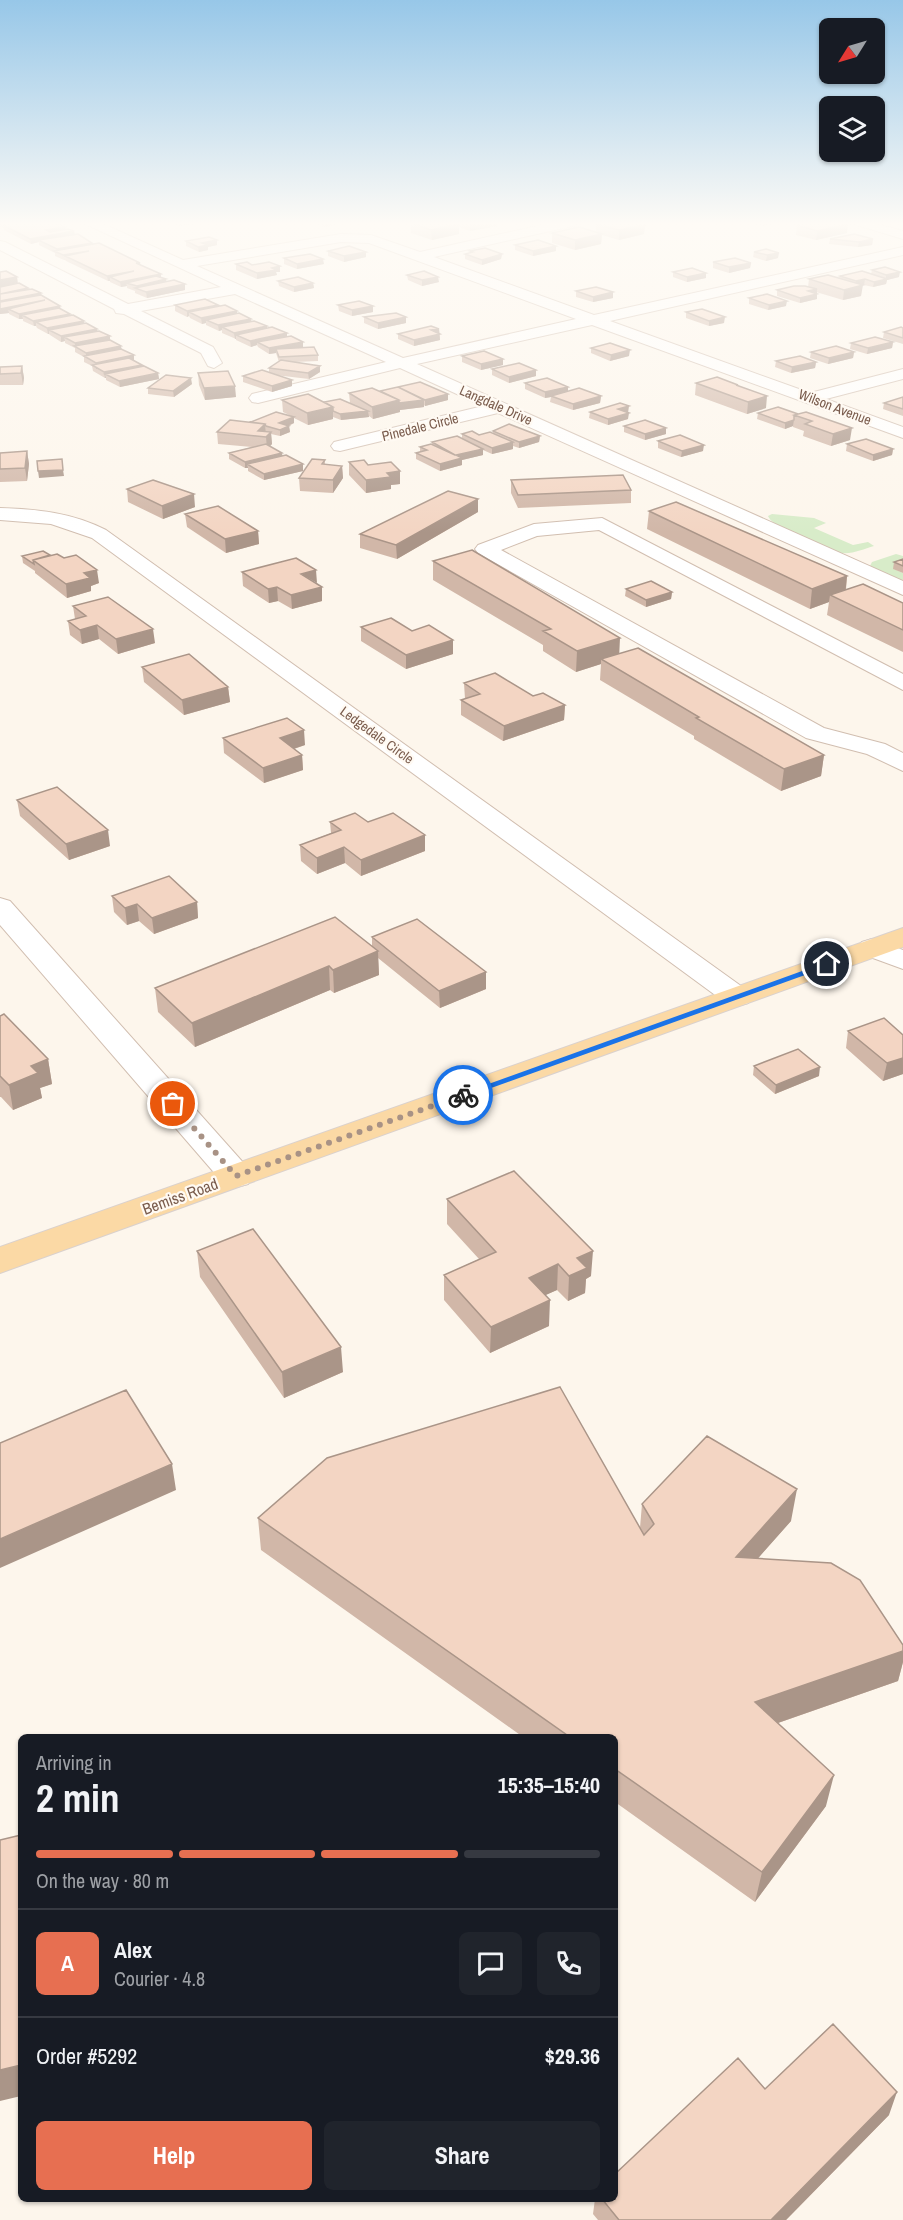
<!DOCTYPE html>
<meta charset="utf-8">
<style>
body{margin:0;font-family:"Archivo Narrow",sans-serif;background:#20242c;color:#f1f3f6;height:100vh;display:flex;flex-direction:column;font-size:22px;white-space:nowrap}
*{box-sizing:border-box;margin:0}
p{font-size:20px;color:#9ea1a6}
.icon{flex:none;width:33px;height:33px;fill:none;stroke:currentColor;stroke-width:2;stroke-linecap:round;stroke-linejoin:round}
.map{position:relative;flex:1;overflow:hidden}
.details{position:absolute;left:18px;top:1734px;width:600px;height:468px;display:flex;flex-direction:column;background:#171b24;border-radius:9px;box-shadow:0 2px 4px #0004}
.details>*{flex:none}
.needle{width:39px;rotate:233deg}
.controls{position:absolute;left:819px;top:18px;display:grid;gap:12px}
.controls a{display:grid;place-items:center;width:66px;height:66px;border-radius:9px;background:#171b24;box-shadow:0 2px 4px #0004;font-size:30px}
.pin{position:absolute;display:grid;place-items:center;width:51px;height:51px;color:#fff;margin:-26px;border:3px solid #fff;border-radius:50%;box-shadow:0 2px 6px #0007}
.courier{position:absolute;display:grid;place-items:center;width:60px;height:60px;margin:-30px;border:4px solid #1a73e8;border-radius:50%;background:#fff;color:#222;box-shadow:0 2px 8px #0007}
.overview em{font-style:normal;font-weight:700}
.overview div{display:flex;flex-direction:column-reverse}
.overview{display:flex;align-items:center;justify-content:space-between;height:102px;padding:0 18px}
h1{font-size:39px;font-weight:700;line-height:45px}
.bar{display:grid;grid-template-columns:repeat(4,1fr);gap:9px 6px;align-content:center;height:72px;padding:0 18px}
.bar i{height:8px;border-radius:4px;background:#363941}
.bar .active{background:#e76f51}
.bar p{grid-column:span 4}
.line{display:flex;align-items:center;gap:15px;padding:0 18px;border-top:2px solid #363941}
.line div{flex:1}
.round{display:grid;place-items:center;flex:none;width:63px;height:63px;border-radius:9px;background:#20242c}
.action{display:flex;gap:12px;margin-top:auto;padding:12px 18px}
.action a{flex:1;height:69px;border-radius:9px;background:#e76f51;color:#fff;font-size:24px;font-weight:700;line-height:69px;text-align:center}
.action a+a{background:#20242c;color:#f1f3f6}
.map>svg:first-child{display:block}
.green{fill:#d8ecc9}
.lines{fill:none;stroke-linecap:round;stroke-linejoin:round}
.street-casing{stroke:#d1beb0;stroke-width:2}
.primary-casing{stroke:#dad1cd;stroke-width:2}
.street{fill:#fff;fill-rule:evenodd}
.primary{fill:#fbd9a5;fill-rule:evenodd}
.wall{fill:#d1b7a8}
.shaded-wall{fill:#aa9588}
.building{fill:#f3d5c3;stroke:#aa9588;stroke-width:1.5}
.route{fill:#1a73e8}
.done{stroke:#a89285;stroke-width:6;stroke-dasharray:0 10.8}
.labels{text-anchor:middle;dominant-baseline:central;stroke-width:4.5;stroke-linejoin:round;paint-order:stroke}
.far-street-label{font-size:14px;fill:#7a5c4d;stroke:#fffaf3}
.street-label{font-size:16px;fill:#7a5c4d;stroke:#fffaf3}
</style>
<div class="map">
<svg width="903" height="2220" viewBox="0 0 903 2220">
<rect width="100%" height="100%" fill="#fdf6ec"/>
<path class="green" d="M772 514 814 518 826 523 814 528 853 545 868 542 874 546C864 549 853 554 842 553 828 552 773 529 768 516Z
M896 554 903 556V566L894 569 903 573V583L870 566 872 562Z"/>
<g class="lines">
<defs>
<path id="street" d="M81 222H99L183 260 341 234 371 235 420 252 555 222H580L573 226 434 257 594 315 903 247V255L610 321 810 393 903 369V379L826 399 903 427V438L592 325 417 364 903 581V595L498 413 340 451 334 450 331 446 334 442 483 406 400 368 258 403 252 402 249 398 252 394 386 362 235 294 141 311 213 347 222 363 214 368 208 366 201 353 124 314 116 313 114 309 0 250V241L5 242 128 304 221 287ZM341 242 369 243 576 319 403 358 197 266Z
M847 222H869L903 231V239Z
M0 508C37 509 73 513 106 530L748 991 752 997 748 1003 737 1006 726 1003 92 538 51 524 0 520Z
M602 518 903 674V690L599 530 537 536 501 550 824 728 885 744 903 753V771L867 754 806 738 478 553 475 549 478 545 534 524Z
M0 898 10 901 248 1168 253 1176 248 1184 236 1187 224 1184 0 925Z
M872 939 903 950V969L862 954 857 948 862 942Z"/>
<path id="primary" d="M903 928V947L0 1273V1247Z"/>
</defs>
<use href="#street" class="street-casing"/>
<use href="#primary" class="primary-casing"/>
<use href="#street" class="street"/>
<use href="#primary" class="primary"/>
</g>
<path class="wall" d="M0 222 65 227V229L74 231 75 234 92 245 140 263 141 265 161 278 166 279V281L185 290 147 298 135 293V291L127 288V286L121 287 110 282V281H108L66 261 65 260H64L55 256V253L39 245V242L31 244 4 230V228L0 227Z
M169 222H194V224L179 226Z
M315 222H343V223L324 227 315 223Z
M403 222H497V226L470 231 459 227V234L432 240 411 233V223L407 224Z
M751 222H782L763 226 751 223Z
M596 224 645 225 644 234 619 240 602 235 601 244 575 250 552 243V233L596 232Z
M797 225 847 233 816 240 796 235Z
M830 239H873L872 245 858 247 829 244Z
M217 240V245L208 247V250L199 252 186 246V241Z
M515 245 556 251 533 256 515 250Z
M328 251 366 252V257L344 262 328 256Z
M470 251 502 254 501 259 482 265 465 259V254L470 253Z
M754 252 778 258 766 261 753 257Z
M284 258 324 264 297 269 284 264Z
M713 262 751 263 750 268 729 273 713 268Z
M236 264 252 265 280 272H276L277 275 257 279 236 270Z
M872 270 899 277 887 280 886 284 873 287 864 285H862L861 296 843 300 816 292 817 299 800 303 777 296V290L808 287 809 279 839 278 840 276 871 274Z
M0 272 17 277 18 283 28 288 29 289 41 293V295L61 309 70 314V316L98 331 122 349 134 360 142 365V366L158 373 159 379 120 387 106 380V378H105L93 371 92 366 84 362V357L75 352V348L65 343V341L61 342 50 335 49 334H48L37 328 36 326H34L23 321V319H19L9 314V313L0 314Z
M673 272 706 278 687 282 673 277Z
M407 275 439 282 422 286 408 280Z
M278 281 313 283 314 288 294 292 279 286Z
M576 291 613 292V298L593 302 576 297Z
M749 298 786 306 768 310 749 304Z
M175 305H218V307L237 311V313L251 321 267 328 287 333V336L303 342V348L318 355V361L295 362 320 372 309 379 275 375 292 386 272 392 243 382V376L269 373V368L279 362 276 353 269 354 258 347 257 345 251 347 236 340V339L222 333V330L219 331 206 325V323L202 324 190 318 189 316 187 317 175 311Z
M338 305 373 312 352 316 339 311Z
M686 312 724 323 709 326 686 318Z
M364 317 406 323 378 329 364 323Z
M903 328V344L883 338 884 332Z
M439 329 440 340 414 346 398 339V334Z
M893 342 892 348 867 354 850 349 851 343Z
M591 348 629 356 610 361 591 353Z
M811 352H854L853 358 828 364 810 358Z
M462 356 503 365 481 370 462 362Z
M776 361 816 362 815 368 791 373 775 367Z
M22 366 24 378 23 385H0V367Z
M492 369 536 370V376L509 383 492 375Z
M198 373 236 397 205 400 199 385Z
M420 382 448 400 425 406 424 405V407L400 410V412L373 419 369 416V417L341 420 333 417V419L308 425 294 418V423L289 426 290 432 280 436 271 434 272 444 270 446 303 471 264 480 248 471V468H245L229 459V453L252 447 218 444 217 432 251 422 291 416 283 412 282 400 350 403 349 393 380 391Z
M525 383 568 387V391L601 396 600 403 573 410 550 402 551 397 545 398 525 389Z
M696 383 738 385V386L766 408 747 414 695 395Z
M192 384 174 397 148 394V388Z
M903 397V416L883 409 884 403Z
M590 412 628 413V419L608 425 589 418Z
M758 413 798 414 850 440 831 446 803 436 804 431 793 427V426L785 429 757 419Z
M624 426 666 434 645 440 624 432Z
M493 431 540 436 539 442 519 448 513 446V449L492 454 483 450V455L462 460V465L440 471 416 459V453L420 452V447L432 444V442L462 438V434L479 435 493 433Z
M658 441 703 451 681 457 658 448Z
M847 444 893 449 892 455 873 461 846 451Z
M27 451 29 464 27 481 0 482V453Z
M325 460V465L342 466 343 478 333 493 300 491 299 478Z
M349 462 368 465 400 471V484L391 485V489L366 493 349 475Z
M511 480 631 490V503L518 508 511 493Z
M127 489 195 507 163 519 128 502Z
M649 511 847 576 846 590 903 603V652L827 615 829 602 810 609 647 529Z
M478 512 397 559 360 548V534Z
M185 514 258 531 259 544 226 553 187 527Z
M50 555 99 583 91 586V591L67 598 35 573V571L23 563 22 556Z
M903 559V573L893 569 894 562Z
M433 561 824 755 821 776 781 791 694 739V736L600 680 601 664 576 672 543 651V645L433 580Z
M242 572 317 583 322 601 292 609 278 601 269 603 243 586Z
M626 589 672 592 671 599 646 607 625 596Z
M73 606 155 643 118 654 99 639 82 644 70 635 68 621 75 619Z
M361 627 412 631 453 654 406 669 361 641Z
M142 667 228 687 230 702 184 715 144 682Z
M464 683 533 696 565 705 564 720 503 741 461 715V700L465 699Z
M223 738 305 745 294 749 302 755 303 770 264 783 224 753Z
M17 800 110 846 69 860 20 816Z
M330 822H368L425 851 361 876 345 863 317 874 301 861 300 845 331 833Z
M112 896 197 902 198 918 154 934 139 921 127 925 114 912Z
M372 937 486 972V989L440 1008 378 958 379 975 334 993 330 990 195 1047 158 1012 155 988 372 947Z
M0 1016 48 1059 52 1084 40 1088 42 1098 13 1110 1 1097H0Z
M848 1031 903 1035V1074L883 1081 846 1048Z
M754 1066 819 1076 775 1094 753 1075Z
M447 1199 591 1276 586 1279 585 1293 568 1301 557 1290 545 1295 549 1326 490 1353 444 1300V1275L479 1259 447 1224Z
M197 1251 343 1372 284 1398 200 1277Z
M642 1504 791 1521 758 1558 903 1645V1662L898 1681 778 1723 826 1806 755 1902 615 1802V1737H523L261 1550 258 1518 640 1528Z
M765 2089 889 2115 786 2220H598L593 2214 595 2199H615Z"/>
<path class="shaded-wall" d="M125 222H139L125 224Z
M179 222H194V224L179 226Z
M324 222H343V223L324 227Z
M470 222H497V226L470 231Z
M763 222H782L763 226Z
M459 224V234L432 240 431 230Z
M848 224 847 233 816 240 817 231Z
M645 225 644 234 619 240V230Z
M65 227 66 232 47 235 46 230Z
M74 231 75 236 38 240 39 242 31 244 30 239Z
M602 234 601 244 575 250V240Z
M873 239 872 245 858 247 859 242Z
M217 240V245L208 247V250L199 252 198 247 202 243Z
M92 243V248L57 252V249Z
M556 246V251L533 256V251Z
M366 252V257L344 262V256Z
M779 253 778 258 766 261 767 255Z
M502 254 501 259 482 265V260Z
M323 259 324 264 297 269V264Z
M751 263 750 268 729 273V267Z
M280 266V272H276L277 275 257 279V273L272 268Z
M134 271 110 277V281H108L107 276Z
M900 272 899 277 887 280 886 284 873 287 874 282 886 279V275Z
M706 273V278L687 282V277Z
M161 274V279L126 283 127 286 121 287 120 282Z
M0 276 17 277 18 288 0 291Z
M438 277 439 282 422 286V280Z
M166 279 167 285 137 289V286Z
M865 279 864 285 855 287 856 281Z
M313 283 314 288 294 292V287Z
M185 284V290L147 298 146 292Z
M863 285 861 296 843 300 844 290Z
M817 289V299L800 303V298L808 291Z
M613 292V298L593 302V297Z
M41 293 42 299 0 306V301Z
M45 300 8 309 9 313 0 314V309Z
M787 301 786 306 768 310 769 305Z
M218 305V310L189 312V316L187 317V311Z
M60 306 61 311 22 315 23 319H19V314Z
M373 306V312L352 316V310Z
M237 311V317L206 320V323L202 324 201 318Z
M70 314 71 320 36 322V326H34L33 321Z
M406 317V323L378 329V323Z
M725 317 724 323 709 326V321Z
M251 319 252 324 222 327V330L219 331 218 325Z
M84 321 85 327 49 330V334H48L47 328Z
M267 326V332L236 335V339H235L234 333Z
M97 329 98 335 64 337 65 341 61 342V336Z
M439 329 440 340 414 346V340L431 330Z
M287 333V339L257 342V345L251 347 250 341Z
M110 336V342L75 347V343Z
M303 342V348L276 349V353L269 354V348Z
M893 342 892 348 867 354 868 348Z
M121 346 122 352 86 358V353Z
M630 350 629 356 610 361 611 355Z
M854 352 853 358 828 364 829 358Z
M134 355V361L96 369V363Z
M503 359V365L481 370V364Z
M816 362 815 368 791 373 792 367Z
M142 365V370L105 374 106 378H105L104 372Z
M22 366 24 378 23 385 21 373Z
M320 366V372L309 379 308 373Z
M536 370V376L509 383V377Z
M158 373 159 379 120 387 119 381Z
M191 378 192 384 174 397 173 391Z
M292 380V386L272 392V386Z
M235 386 236 397 205 400 204 388Z
M568 387V393L551 396V397L545 398V392Z
M448 394V400L425 406V400Z
M601 396 600 403 573 410V404Z
M767 396 766 408 747 414 748 402Z
M399 400H424V407L400 410V412L373 419 372 407Z
M629 406 628 413 618 409Z
M333 407V419L308 425 307 413Z
M368 411 369 417 341 420 340 414Z
M629 413 628 419 608 425V419Z
M294 417V423L280 429 279 423Z
M794 420 793 426 785 429V423Z
M265 424 266 436 258 431Z
M289 426 290 432 280 436V430Z
M666 428V434L645 440V434Z
M852 428 850 440 831 446 833 434Z
M271 432 272 444 267 449 266 437Z
M540 436 539 442 519 448V442Z
M513 442V449L492 454V448Z
M704 445 703 451 681 457 682 451Z
M483 449V455L462 460V465L440 471V464L456 455Z
M893 449 892 455 873 461V455Z
M27 451 29 464 27 481 25 468Z
M282 453 283 460 247 464 248 468H245V462Z
M303 464V471L264 480V474Z
M342 466 343 478 333 493V480Z
M63 470 64 476 39 478 38 471Z
M400 471V484L391 485V489L366 493V480L387 473Z
M194 494 195 507 163 519 162 506Z
M478 499V512L397 559 396 545Z
M258 531 259 544 226 553 225 539Z
M97 570 99 583 91 586V591L67 598 66 584 84 573Z
M316 570 317 583 301 574Z
M847 576 845 596 830 595 829 602 810 609 812 589Z
M277 587 278 601 269 603 268 589Z
M322 587V601L292 609 291 595Z
M672 592 671 599 646 607V600Z
M97 625 99 639 82 644 80 630Z
M153 629 155 643 118 654 116 639Z
M620 638 619 659H601V664L576 672 577 651Z
M453 640V654L406 669V655Z
M228 687 230 702 184 715 182 700Z
M565 705 564 720 503 741 504 726Z
M304 730 305 745 281 753 280 738Z
M302 755 303 770 264 783 263 768Z
M824 755 821 776 781 791 784 769Z
M108 830 110 846 69 860 66 844Z
M425 835V851L361 876V860Z
M344 847 345 863 317 874V858Z
M197 902 198 918 154 934 152 918Z
M137 904 139 921 127 925 125 908Z
M378 951 379 975 334 993 333 970Z
M329 966 330 990 195 1047 192 1023Z
M486 972V989L440 1008 439 991Z
M903 1058V1074L883 1081 887 1063Z
M48 1059 52 1084 40 1088 42 1098 13 1110 9 1085 31 1066Z
M820 1067 819 1076 775 1094 776 1085Z
M593 1251 591 1276 586 1279 585 1293 568 1301 569 1276 577 1258Z
M558 1264 557 1290 528 1303 529 1278Z
M550 1300 549 1326 490 1353 491 1327Z
M341 1347 343 1372 284 1398 282 1372Z
M172 1464 176 1490 0 1568V1539Z
M797 1489 791 1521 731 1589 736 1557Z
M903 1651V1662L898 1681 749 1733 755 1702Z
M834 1775 826 1806 755 1902 762 1872Z
M21 2065V2096L0 2101V2070Z
M897 2092 889 2115 786 2220H771Z"/>
<path class="building" d="M0 222H54L65 227 46 230 50 232 68 229 74 231 30 239 3 225H6Z
M416 222H452L459 224 431 230 411 223Z
M603 222H636L645 225 619 230 596 224Z
M812 222H842L848 224 817 231 797 225Z
M579 227 602 234 575 240 552 233Z
M78 234 92 243 57 249 38 240Z
M854 234 873 239 859 242 830 239Z
M209 237 217 240 202 243 208 245 198 247 186 241Z
M538 240 556 246 533 251 515 245Z
M99 243 140 263H136L161 274 120 282 110 277 134 271 107 276 65 256 89 251 63 255 54 251Z
M349 246 366 252 344 256 328 251Z
M485 248 502 254 482 260 465 254 473 252 470 251Z
M766 249 779 253 767 255 754 252Z
M310 254 323 259 297 264 284 258Z
M735 258 751 263 729 267 713 262Z
M247 262 252 265 269 262 280 266 272 268 276 270 257 273 236 264Z
M885 267 900 272 886 275 872 270Z
M692 268 706 273 687 277 673 272Z
M6 271 17 277 0 280V272Z
M424 271 438 277 422 280 407 275Z
M862 271 887 279 874 282 865 279 856 281 840 276Z
M828 275 863 285 844 290 809 279Z
M156 276 166 279 137 286 126 283Z
M298 277 313 283 294 287 278 281Z
M174 280 185 284 146 292 135 288Z
M19 283 28 288 0 294V287Z
M794 286H805L817 289 808 291 817 294 800 298 777 290Z
M596 287 613 292 593 297 576 291Z
M32 289 41 293 0 301V294Z
M767 294 787 301 769 305 749 298Z
M41 295 60 306 19 314 8 309 45 300 0 309V302Z
M205 299 218 305 187 311 175 305Z
M359 301 373 306 352 310 338 305Z
M225 305 237 311 201 318 189 312Z
M59 308 70 314 33 321 22 315Z
M702 309 725 317 709 321 686 312Z
M239 313 251 319 218 325 206 320Z
M396 313 406 317 378 323 364 317Z
M73 315 84 321 47 328 36 322Z
M254 321 267 326 234 333 222 327Z
M86 323 97 329 61 336 49 330Z
M431 326 439 329 431 330 440 334 414 340 398 334Z
M272 327 287 333 250 341 236 335Z
M901 327 903 328V338L884 332Z
M99 331 110 336 75 343 64 337Z
M291 336 303 342 269 348 257 342Z
M875 337 893 342 868 348 851 343Z
M110 340 121 346 86 353 74 346Z
M610 343 630 350 611 355 591 348Z
M836 346 854 352 829 358 811 352Z
M314 347 318 355 279 357 276 349Z
M121 349 134 355 96 363 84 356Z
M484 351 503 359 481 364 462 356Z
M800 356 816 362 792 367 776 361Z
M129 358 142 365 104 372 92 365Z
M281 360 320 366 308 373 269 368Z
M519 363 536 370 509 377 492 369Z
M22 366 21 373 0 374V367Z
M144 366 158 373 119 381 105 374Z
M262 370 292 380 272 386 243 376Z
M228 371 235 386 204 388 198 373Z
M166 375 191 378 173 391 148 388Z
M717 377 738 385H736L767 396 748 402 696 383Z
M547 378 568 387 545 392 525 383Z
M420 382 448 394 425 400 398 387 424 400 399 403V400L380 391Z
M372 388 399 400 372 407 349 393Z
M579 388 601 396 573 404 551 396Z
M308 394 333 407 307 413 282 400Z
M903 397V409L884 403Z
M340 399 368 411 340 414 333 411V407L324 402Z
M620 403 629 406 618 409 629 413 608 419 590 412Z
M778 407 798 414 794 415V420L785 423 758 413Z
M276 412 294 417 279 423 289 426 280 430 266 426 265 424 251 422Z
M806 412 852 428 833 434 805 424 812 421 794 415Z
M230 420 265 424 258 431 271 432 266 437 217 432Z
M645 420 666 428 645 434 624 426Z
M509 424 540 436 519 442 493 431Z
M472 431 479 435 490 432 513 442 492 448 462 434Z
M680 435 704 445 682 451 658 441Z
M457 436 483 449 456 455 462 458 440 464 416 453 427 450 420 447 431 444 455 455 432 442Z
M866 439 893 449 873 455 847 444Z
M266 444 282 453 245 462 229 453Z
M27 451 25 468 0 469V453Z
M286 455 303 464 264 474 247 464Z
M62 459 63 470 38 471 37 461Z
M312 459 325 460 322 464 342 466 333 480 299 478Z
M364 460 368 465 391 462 400 471 387 473 391 477 366 480 349 462Z
M623 475 631 490 518 495 511 480Z
M153 480 194 494 162 506 127 489Z
M448 491 478 499 396 545 360 534Z
M676 502 847 576 812 589 649 511Z
M218 506 258 531 225 539 185 514Z
M472 550 620 638 577 651 543 631 551 629 433 561Z
M43 551 50 555 33 560 34 564 22 556Z
M57 554 64 558 76 555 97 570 84 573 90 578 66 584 33 560Z
M296 558 316 570 301 574 322 587 291 595 277 587 268 589 242 572Z
M903 559V566L894 562Z
M651 581 672 592 646 600 626 589Z
M863 584 903 603V630L830 595Z
M108 597 153 629 116 639 97 625 80 630 68 621 86 616 73 606Z
M391 618 412 631 429 625 453 640 406 655 361 627Z
M638 648 824 755 784 769 696 718 699 717 601 659Z
M189 654 228 687 182 700 142 667Z
M495 673 533 696 543 693 565 705 504 726 461 700 480 694 464 683Z
M287 718 304 730 280 738 302 755 263 768 223 738Z
M57 787 108 830 66 844 17 800Z
M355 813 368 822 393 813 425 835 361 860 344 847 317 858 300 845 341 830 330 822Z
M169 876 197 902 152 918 137 904 125 908 112 896Z
M335 917 378 951 333 970 329 966 192 1023 155 988Z
M417 919 486 972 439 991 372 937Z
M4 1014 48 1059 31 1066 38 1073 9 1085 0 1076V1016Z
M884 1018 903 1035V1058L887 1063 848 1031Z
M798 1049 820 1067 776 1085 754 1066Z
M514 1171 593 1251 577 1258 587 1268 569 1276 558 1264 529 1278 550 1300 491 1327 444 1275 496 1252 447 1199Z
M253 1229 341 1347 282 1372 197 1251Z
M560 1387 644 1535 654 1524 642 1504 707 1436 797 1489 736 1557 831 1563 860 1580 903 1645V1651L755 1702 834 1775 762 1872 615 1769V1737H570L258 1518 327 1458Z
M126 1390 172 1464 0 1539V1443Z
M21 1835V2065L0 2070V1840Z
M833 2024 897 2092 771 2220H619L602 2199H615V2174L738 2058 765 2089Z"/>
<linearGradient id="sky" x2="0" y2="1"><stop stop-color="#97c7e8"/><stop offset="0.42" stop-color="#fefbf6"/><stop offset="1" stop-color="#fefbf6" stop-opacity="0"/></linearGradient>
<rect width="903" height="533" fill="url(#sky)"/>
<path class="route" d="M827 962 831 964 830 966 466 1097 458 1095Z"/>
<g class="lines">
<path class="done" d="M173 1104 236 1176 463 1095"/>
</g>
<g class="labels">
<g class="far-street-label">
<text transform="translate(496 405) rotate(24)">Langdale Drive</text>
<text transform="translate(835 407) rotate(21)">Wilson Avenue</text>
<text transform="translate(420 427) rotate(-14)">Pinedale Circle</text>
<text transform="translate(377 735) rotate(36)">Ledgedale Circle</text>
</g>
<g class="street-label">
<text transform="translate(180 1196) rotate(-20)">Bemiss Road</text>
</g>
</g>
</svg>
<div class="controls">
<a><svg class="needle" viewBox="-14 -14 28 28"><path d="M0-13l5 13h-10z" fill="#e53935"/><path d="M0 13l5-13h-10z" fill="#9ea1a6"/></svg></a>
<a><svg class="icon" aria-label="layers" viewBox="0 0 24 24"><path d="M12 4l9 5-9 5-9-5zM3 14l9 5 9-5"/></svg></a>
</div>
<div class="pin" style="left:173px;top:1104px;background:#ea580c"><svg class="icon" aria-label="bag" viewBox="0 0 24 24"><path d="M5 8h14l-1 12H6zM9 8a3 3 0 0 1 6 0"/></svg></div>
<div class="pin" style="left:827px;top:964px;background:#1f2937"><svg class="icon" aria-label="home" viewBox="0 0 24 24"><path d="M3 11l9-7 9 7M6 9v11h12V9"/></svg></div>
<div class="courier" style="left:463px;top:1095px"><svg class="icon" aria-label="bike" viewBox="0 0 24 24"><circle cx="6" cy="16" r="4"/><circle cx="18" cy="16" r="4"/><path d="M6 16l4-8h5l3 8M10 8l3 8H6M13 5h3"/></svg></div>
<section class="details">
<div class="overview"><div><h1>2 min</h1><p>Arriving in</p></div><em>15:35–15:40</em></div>
<div class="bar"><i class="active"></i><i class="active"></i><i class="active"></i><i></i><p>On the way · 80 m</p></div>
<div class="line" style="height:108px"><b class="round" style="background:#e76f51;color:#fff">A</b><div><b>Alex</b><p>Courier · 4.8</p></div><a class="round"><svg class="icon" aria-label="chat" viewBox="0 0 24 24"><path d="M4 5h16v11H9l-5 4z"/></svg></a><a class="round"><svg class="icon" aria-label="phone" viewBox="0 0 24 24"><path d="M5 4h4l2 5-3 2q2 4 5 5l2-3 5 2v4C11 20 4 13 5 4z"/></svg></a></div>
<div class="line" style="height:78px"><div>Order #5292</div><b>$29.36</b></div>
<div class="action"><a>Help</a><a>Share</a></div>
</section>
</div>
